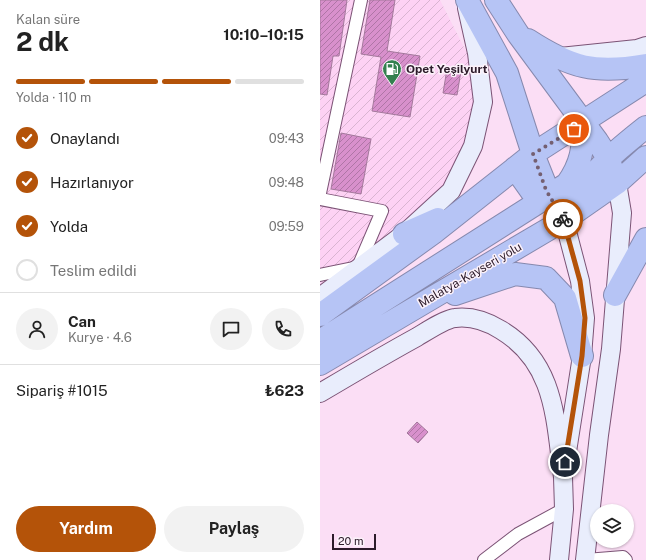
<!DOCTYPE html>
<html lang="tr">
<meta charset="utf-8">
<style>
body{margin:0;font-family:"Public Sans",sans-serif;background:#f2f2f2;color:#222;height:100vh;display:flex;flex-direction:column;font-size:15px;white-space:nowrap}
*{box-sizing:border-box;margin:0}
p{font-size:13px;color:#767676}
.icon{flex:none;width:22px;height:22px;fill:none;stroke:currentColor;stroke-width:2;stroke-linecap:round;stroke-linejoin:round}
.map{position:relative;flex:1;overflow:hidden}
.details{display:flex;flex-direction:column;background:#fff;width:320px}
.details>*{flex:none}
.tools{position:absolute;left:270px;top:504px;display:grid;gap:8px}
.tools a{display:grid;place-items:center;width:44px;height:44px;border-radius:50%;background:#fff;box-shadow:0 1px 3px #0004;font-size:20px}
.scale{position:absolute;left:12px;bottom:10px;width:44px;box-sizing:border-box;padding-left:4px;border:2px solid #2c1b2a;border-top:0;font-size:11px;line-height:14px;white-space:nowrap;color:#2c1b2a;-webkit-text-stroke:3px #fcf2fa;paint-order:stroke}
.pin{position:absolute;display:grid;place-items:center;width:34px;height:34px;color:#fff;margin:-17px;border:2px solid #fff;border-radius:50%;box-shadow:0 1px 4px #0007}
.courier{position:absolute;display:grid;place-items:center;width:40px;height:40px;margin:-20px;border:3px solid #b45309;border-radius:50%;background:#fff;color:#222;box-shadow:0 1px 5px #0007}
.head em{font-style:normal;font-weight:700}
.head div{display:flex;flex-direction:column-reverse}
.head{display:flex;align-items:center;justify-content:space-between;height:68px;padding:0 16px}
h1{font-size:26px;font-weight:700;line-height:30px}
.bar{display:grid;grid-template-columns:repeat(4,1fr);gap:6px 4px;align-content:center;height:48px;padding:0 16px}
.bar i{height:5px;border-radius:3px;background:#e0e0e0}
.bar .current{background:#b45309}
.bar p{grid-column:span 4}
.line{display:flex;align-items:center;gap:10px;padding:0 16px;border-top:1px solid #e0e0e0}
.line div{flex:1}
.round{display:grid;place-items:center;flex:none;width:42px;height:42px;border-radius:21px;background:#f2f2f2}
ol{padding:0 16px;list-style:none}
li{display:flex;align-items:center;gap:12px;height:44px}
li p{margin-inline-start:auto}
li .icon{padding:4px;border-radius:50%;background:#b45309;color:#fff;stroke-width:4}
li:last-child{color:#767676}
li i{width:22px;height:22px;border:2px solid #e0e0e0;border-radius:50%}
.cta{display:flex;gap:8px;margin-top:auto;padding:8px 16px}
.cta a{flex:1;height:46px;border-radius:24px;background:#b45309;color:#fff;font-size:16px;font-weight:700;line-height:46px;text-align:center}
.cta a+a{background:#f2f2f2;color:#222}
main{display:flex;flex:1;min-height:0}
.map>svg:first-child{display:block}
.industrial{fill:url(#industrial-furrows)}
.building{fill:url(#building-hatch);stroke:#a4799c}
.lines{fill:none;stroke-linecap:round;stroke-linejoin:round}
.street-casing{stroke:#7b5375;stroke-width:14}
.secondary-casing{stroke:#7b5375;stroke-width:20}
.highway-casing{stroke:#8689ae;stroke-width:24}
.street{stroke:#fff;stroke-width:12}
.secondary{stroke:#e9edfc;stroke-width:18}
.highway{stroke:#b6c4f5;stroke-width:22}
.done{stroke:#745f71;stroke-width:4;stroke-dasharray:0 7.2}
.route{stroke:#b45309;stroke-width:5}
.labels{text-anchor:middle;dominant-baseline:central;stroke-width:3;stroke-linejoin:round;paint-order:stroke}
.poi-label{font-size:12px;font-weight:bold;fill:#2c1b2a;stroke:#fcf2fa;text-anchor:start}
.street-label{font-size:12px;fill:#2c1b2a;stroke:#fcf2fa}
</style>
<main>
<section class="details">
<div class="head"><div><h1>2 dk</h1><p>Kalan süre</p></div><em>10:10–10:15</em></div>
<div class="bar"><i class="current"></i><i class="current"></i><i class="current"></i><i></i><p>Yolda · 110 m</p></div>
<ol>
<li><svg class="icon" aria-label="check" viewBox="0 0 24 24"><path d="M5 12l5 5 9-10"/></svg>Onaylandı<p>09:43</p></li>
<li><svg class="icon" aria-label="check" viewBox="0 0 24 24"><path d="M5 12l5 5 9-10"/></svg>Hazırlanıyor<p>09:48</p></li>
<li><svg class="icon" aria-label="check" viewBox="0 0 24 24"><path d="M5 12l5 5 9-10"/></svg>Yolda<p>09:59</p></li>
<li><i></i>Teslim edildi</li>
</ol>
<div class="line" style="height:72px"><a class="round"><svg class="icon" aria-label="person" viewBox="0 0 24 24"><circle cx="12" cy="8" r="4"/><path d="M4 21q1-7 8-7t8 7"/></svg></a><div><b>Can</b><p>Kurye · 4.6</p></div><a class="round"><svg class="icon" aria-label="chat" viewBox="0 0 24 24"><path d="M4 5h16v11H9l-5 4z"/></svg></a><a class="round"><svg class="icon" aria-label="phone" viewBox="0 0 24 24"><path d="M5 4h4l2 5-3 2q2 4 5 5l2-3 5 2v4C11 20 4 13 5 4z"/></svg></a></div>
<div class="line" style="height:52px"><div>Sipariş #1015</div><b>₺623</b></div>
<div class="cta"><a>Yardım</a><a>Paylaş</a></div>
</section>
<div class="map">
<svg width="326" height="560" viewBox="0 0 326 560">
<defs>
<pattern id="industrial-furrows" width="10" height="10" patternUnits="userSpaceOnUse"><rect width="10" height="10" fill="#fdd2f4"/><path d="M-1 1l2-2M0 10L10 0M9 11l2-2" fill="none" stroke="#d9b4d1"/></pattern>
<pattern id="building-hatch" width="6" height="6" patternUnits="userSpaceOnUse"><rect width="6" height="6" fill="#d890cc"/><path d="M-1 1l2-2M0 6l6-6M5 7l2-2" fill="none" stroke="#af75a6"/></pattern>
</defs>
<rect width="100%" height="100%" fill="#fbdef5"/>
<path class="industrial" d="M0 0H120L156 71 158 103 148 144 128 185 81 229 0 291Z"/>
<path class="building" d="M0 0H27L19 56H13L7 95 0 94Z
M50 0H75L67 51 100 56 90 117 52 111 61 57 41 54Z
M127 69 141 71 137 95 123 93Z
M21 133 51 139 41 194 11 189Z
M97 422 108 432 98 443 87 433Z"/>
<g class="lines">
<defs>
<path id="street" d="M0 193 41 0
M0 199 62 211 38 267 0 275
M164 560 198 534 244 509
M266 560 303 557 306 560"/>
<path id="secondary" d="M240 57 317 49 326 46
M0 297 84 234 131 191 153 146 163 102 157 53 147 8
M0 393C32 374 64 355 97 337 107 331 125 319 135 318 151 316 168 322 181 330 236 363 235 420 243 477
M239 560 244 509 243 477 262 356 265 318 260 281 244 220
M265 560 279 435 291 349 302 213 297 183"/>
<path id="highway" d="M147 0 187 73 213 154 227 189 237 207
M176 0 198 34 277 141 288 158 297 183
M208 40C251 68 275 74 326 65
M195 168 219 202
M253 203C271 171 298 149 326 127
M84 234 118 219
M135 294 195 274 226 278 245 298 262 356
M295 295 326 239
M0 315 113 233 213 154 326 81
M0 341 247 184C262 163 263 148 264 123
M0 364 244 220 297 183 326 157"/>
</defs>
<use href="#street" class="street-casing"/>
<use href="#secondary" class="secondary-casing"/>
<use href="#highway" class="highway-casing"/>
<use href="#street" class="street"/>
<use href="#secondary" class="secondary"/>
<use href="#highway" class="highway"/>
</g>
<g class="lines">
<path class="done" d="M243 219 226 190 213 154 254 129"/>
<path class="route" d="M243 219 260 281 265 318 262 356 245 462"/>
</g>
<defs>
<symbol id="fuel-pin" viewBox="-11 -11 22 30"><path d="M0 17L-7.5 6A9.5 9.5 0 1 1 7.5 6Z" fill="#34804f" stroke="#fcf2fa"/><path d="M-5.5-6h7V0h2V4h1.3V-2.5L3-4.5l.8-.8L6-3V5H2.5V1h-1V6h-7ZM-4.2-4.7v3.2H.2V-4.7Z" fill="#fff"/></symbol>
</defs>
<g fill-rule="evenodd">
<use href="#fuel-pin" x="61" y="58" width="22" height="30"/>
</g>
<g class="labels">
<g class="poi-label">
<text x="86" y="69">Opet Yeşilyurt</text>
</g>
<g class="street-label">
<text transform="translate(150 275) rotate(-30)">Malatya-Kayseri yolu</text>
</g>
</g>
</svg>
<div class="tools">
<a><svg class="icon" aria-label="layers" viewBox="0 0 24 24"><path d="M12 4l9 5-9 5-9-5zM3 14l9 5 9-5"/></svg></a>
</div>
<div class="scale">20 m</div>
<div class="pin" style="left:254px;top:129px;background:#ea580c"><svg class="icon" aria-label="bag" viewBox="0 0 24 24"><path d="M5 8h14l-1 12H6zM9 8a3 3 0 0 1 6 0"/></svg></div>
<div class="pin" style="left:245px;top:462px;background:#1f2937"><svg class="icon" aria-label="home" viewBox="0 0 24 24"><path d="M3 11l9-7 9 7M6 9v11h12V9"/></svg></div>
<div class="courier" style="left:243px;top:219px"><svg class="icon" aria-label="bike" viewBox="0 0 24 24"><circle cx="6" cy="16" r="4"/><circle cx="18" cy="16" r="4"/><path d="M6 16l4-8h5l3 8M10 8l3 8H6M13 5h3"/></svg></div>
</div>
</main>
